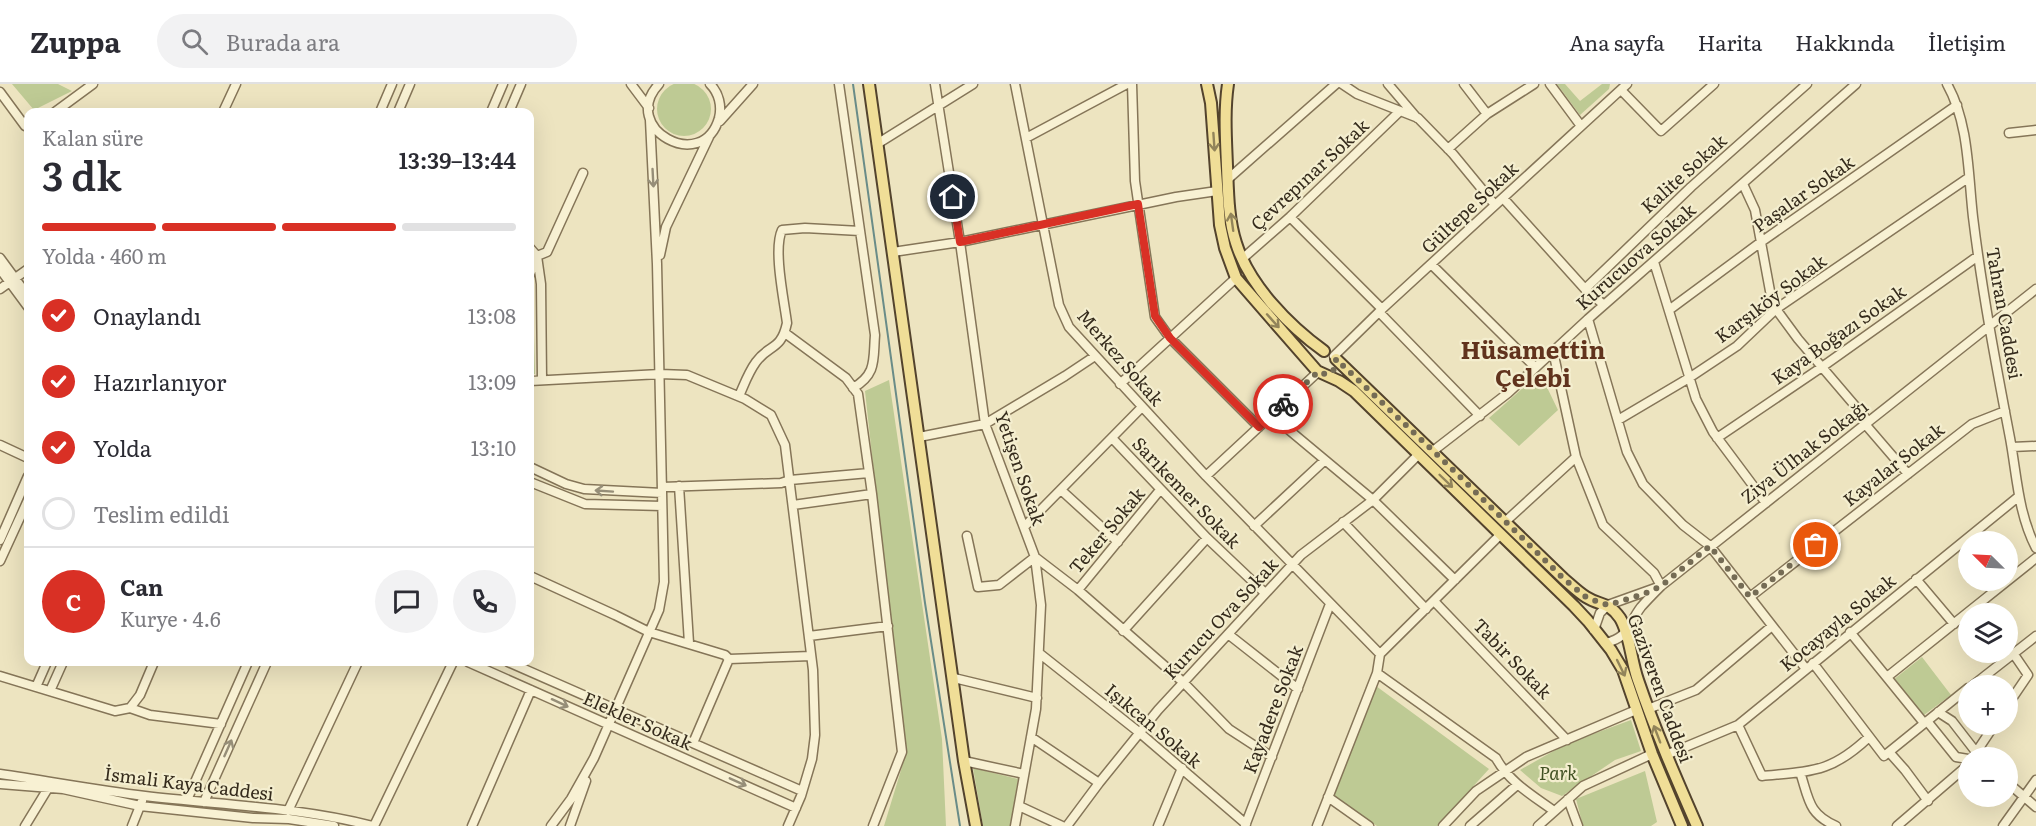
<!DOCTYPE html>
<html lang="tr">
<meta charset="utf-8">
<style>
body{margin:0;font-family:Literata,serif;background:#f2f2f3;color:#2b2b33;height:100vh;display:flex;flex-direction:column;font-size:22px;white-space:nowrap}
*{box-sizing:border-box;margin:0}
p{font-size:20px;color:#7c7c81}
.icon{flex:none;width:33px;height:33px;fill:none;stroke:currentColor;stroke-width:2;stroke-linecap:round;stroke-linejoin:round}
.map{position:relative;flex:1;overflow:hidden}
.drawer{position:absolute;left:24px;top:24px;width:510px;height:558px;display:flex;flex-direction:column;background:#fff;border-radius:12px;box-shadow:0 6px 24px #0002}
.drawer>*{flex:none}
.needle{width:39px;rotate:294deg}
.tools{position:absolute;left:1958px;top:447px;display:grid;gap:12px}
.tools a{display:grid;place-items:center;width:60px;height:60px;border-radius:50%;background:#fff;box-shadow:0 6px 24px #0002;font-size:30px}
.pin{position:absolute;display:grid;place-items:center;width:51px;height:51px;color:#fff;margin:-26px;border:3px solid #fff;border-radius:50%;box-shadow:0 2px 6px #0007}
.courier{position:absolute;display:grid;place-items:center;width:60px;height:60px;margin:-30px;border:4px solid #d93025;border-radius:50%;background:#fff;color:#222;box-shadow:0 2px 8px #0007}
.summary em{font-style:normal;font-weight:600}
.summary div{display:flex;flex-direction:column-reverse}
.summary{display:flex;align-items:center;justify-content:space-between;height:102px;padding:0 18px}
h1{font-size:39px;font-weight:600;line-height:45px}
.bar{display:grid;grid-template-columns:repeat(4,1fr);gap:9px 6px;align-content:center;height:72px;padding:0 18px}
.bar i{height:8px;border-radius:4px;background:#e1e1e2}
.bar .on{background:#d93025}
.bar p{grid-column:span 4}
.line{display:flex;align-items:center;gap:15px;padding:0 18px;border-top:2px solid #e1e1e2}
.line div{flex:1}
.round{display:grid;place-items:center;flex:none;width:63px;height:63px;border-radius:32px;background:#f2f2f3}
ol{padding:0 18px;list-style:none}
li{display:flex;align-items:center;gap:18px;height:66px}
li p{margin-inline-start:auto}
li .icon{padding:6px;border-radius:50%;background:#d93025;color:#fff;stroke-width:4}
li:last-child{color:#7c7c81}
li i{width:33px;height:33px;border:3px solid #e1e1e2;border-radius:50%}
header{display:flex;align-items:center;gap:36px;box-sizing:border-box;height:84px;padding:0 30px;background:#fff;border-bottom:2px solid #e1e1e2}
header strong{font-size:28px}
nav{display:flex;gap:33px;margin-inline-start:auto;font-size:21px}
.search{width:420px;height:54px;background:#f2f2f3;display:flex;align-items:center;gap:15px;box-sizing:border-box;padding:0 21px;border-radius:33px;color:#7c7c81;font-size:22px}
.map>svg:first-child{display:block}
.green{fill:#beca94}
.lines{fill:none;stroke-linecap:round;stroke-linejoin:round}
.stream{stroke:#6a8c88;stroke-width:2}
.minor-casing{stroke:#857558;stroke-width:11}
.major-casing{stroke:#53432d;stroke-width:14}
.minor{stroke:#f8f1d3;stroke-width:8}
.major{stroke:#f0de97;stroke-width:10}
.oneway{stroke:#92845a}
.oneway2{stroke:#968e78}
.done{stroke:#756c55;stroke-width:6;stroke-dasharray:0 10.8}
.route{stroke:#d93025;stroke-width:8}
.labels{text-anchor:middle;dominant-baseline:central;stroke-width:4.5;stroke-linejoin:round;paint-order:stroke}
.street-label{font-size:18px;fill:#352b1c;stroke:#f4eecf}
.park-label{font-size:18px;font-style:italic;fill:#415123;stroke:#f4eecf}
.district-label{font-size:24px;font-weight:bold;fill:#61331d;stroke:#f4eecf}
</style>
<header>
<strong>Zuppa</strong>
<div class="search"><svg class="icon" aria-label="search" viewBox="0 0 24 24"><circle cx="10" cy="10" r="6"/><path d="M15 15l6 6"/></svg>Burada ara</div>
<nav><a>Ana sayfa</a><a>Harita</a><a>Hakkında</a><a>İletişim</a></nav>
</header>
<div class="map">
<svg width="2036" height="742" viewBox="0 0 2036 742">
<rect width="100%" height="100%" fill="#ede4c0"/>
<path class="green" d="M657 25a27 27 0 1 1 54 0a27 27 0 1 1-54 0Z
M12 0H58L72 7 34 26Z
M1557 0H1565L1580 17 1602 0H1610L1609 5 1580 31Z
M533 213 535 290H530V214Z
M1540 289 1558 326 1519 362 1489 334Z
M889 296 942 655 946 742H884L905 673 865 307Z
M1922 573 1951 611 1924 631 1893 596Z
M1376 602 1489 685 1437 742H1377L1332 711Z
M1631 636 1641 667 1615 676 1562 712 1541 704 1520 686 1566 660Z
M973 684 1018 695 1010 742H983Z
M1645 687 1657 738 1651 742H1583L1576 715Z"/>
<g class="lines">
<path class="stream" d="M853 0 925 519 960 742"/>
<defs>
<path id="minor" d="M631 0 649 24
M659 0C618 44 703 91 719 34 722 22 719 9 710 0
M839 0 875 251C873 276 877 290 853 304
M935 0 960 158 985 340 1035 473 1041 521 1036 625 1015 742
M1015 0 1059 221 1069 243 1206 392 1380 570 1501 450
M1132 0 1135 97 1155 233 1170 254 1259 343
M1342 0 1357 10 1418 34 1453 70 1495 121
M1388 0 1417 34
M1464 0 1487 30
M1550 0 1581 42
M1947 0C1969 39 1968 89 1973 133 1982 207 1996 281 2010 354 2017 392 2018 429 2036 464
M1621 6 1661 47 1714 0
M0 8 25 42 28 43
M55 28 93 0
M223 28 236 0
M380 28 392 0
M398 28 410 0
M491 28 503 0
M509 28 521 0
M720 37 753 0
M2009 49 2036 46
M1026 54 1127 0
M877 60 973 0
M1448 65 1487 30 1534 0
M1228 95 1336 0
M1743 100 1755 126 1770 207 1776 225 1798 255 1868 337
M1503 114 1585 205 1604 221
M1290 133 1382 225
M530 164 537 172 541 200 542 296
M893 168 960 158 1176 113 1217 107
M660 171 666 143 709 53
M0 174 28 212
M1242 175 1290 133 1399 28
M1654 178 1696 315 1713 348 1766 419
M1431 180 1535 283
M0 185 28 223
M530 190 537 172 547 168 583 89
M0 205 28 185
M1585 205 1691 103 1807 0
M1669 226 1761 158 1957 21
M1379 228 1480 332
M1588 235 1627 368 1643 400 1683 441 1710 462 1806 585
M785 249 846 294 858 310 872 410 902 668 873 742
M1553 267 1576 373 1603 441 1654 489 1661 502C1654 509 1647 516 1641 523 1628 540 1629 554 1605 559
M1334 272 1382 225 1627 0
M530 297 660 290 687 291 745 315 771 331 785 361 813 586 815 651 812 675 801 712 788 742
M1120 300 1236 194
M739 312C744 301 748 289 756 278 769 260 781 267 787 239 784 216 773 165 782 146L805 144 860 147
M1271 331 1373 416 1455 496
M1618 336 1689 294 1737 262 1776 225 1968 94
M1865 340 1908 390
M919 353 985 340 1065 292 1095 272
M1112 354 1207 454 1265 509
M1717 354 1822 283 1978 172
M0 361 28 374
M2012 363 2036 362
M1433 367 1508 309 1588 235 1856 0
M530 383 566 400 584 405 662 409
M1206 392 1318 288
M530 398 585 420 662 422
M679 402 689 559
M662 403 781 399 790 396 869 389
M1061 406 1118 458
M793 421 872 410
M1506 437 1576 373
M1343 438 1426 525
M1254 442 1325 376
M1024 443 1142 323
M967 452 978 503 999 501 1035 473 1078 506 1183 598 1229 645 1272 673
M0 456 28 392
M0 477 28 416
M530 492 615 531 649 548 725 571 729 575
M1916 495 1954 540
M1078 506 1160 406
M1750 513 1972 340 2005 327
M1434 517 1567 656
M1594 546 1600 529 1608 521 1661 502 2036 205
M1123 547 1207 454
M1850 548 1924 639
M1228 550 1298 605
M809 552 888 542
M1039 569 1140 649 1246 740
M468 578 796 724
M508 578 802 707
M1813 579 1884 672 1968 604
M1377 589 1496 674C1509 698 1532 711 1554 727
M0 592 115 627 130 624 150 631 221 640
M1887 593 2036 474
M954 594 1037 614
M1972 602 2036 552
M36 603 47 578
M50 607 63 578
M2007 622 2028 591 2013 569
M130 624 140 611 154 578
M1648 625 1696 606 1772 542
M1938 628 1952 637 1976 668
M1927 637 1956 673 1968 675
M1738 641 1762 692C1812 687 1831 689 1869 653
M1031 653 1099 699
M693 659 729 575 811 572
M1889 668 1905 686 1928 717
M1975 670 1995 640
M1666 671 1738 641 2018 413
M964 677 1024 690
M1800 688C1809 715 1808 730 1836 742
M0 690C48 697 97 706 145 712 221 721 299 723 373 742
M2007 698 2036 723
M0 700 63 705 140 722 253 734 289 735 334 742
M1328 713 1369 742
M1568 715 1578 742
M187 716 248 578
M204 718 267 578
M1019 722 1062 742
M288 727 358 578
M25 742 50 701
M132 742 142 717
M374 742 453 578
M472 742 531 606
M551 742 571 715 594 674 659 526 664 498 657 180 650 36
M570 742 586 697
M1067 742 1099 699 1158 626 1301 471 1373 416 1419 370
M1158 742 1182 684
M1245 742 1330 520
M1317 742 1377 589 1380 570
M1443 742 1476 707 1526 673 1636 626
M1470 742 1517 701
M1538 742 1583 702 1652 670
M1897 742 1968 681
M2003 742 2036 696"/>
<path id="major" d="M869 0 964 677 976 742
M1207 0 1211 19 1220 141 1225 164 1236 194 1317 287 1339 297 1354 307 1574 522 1588 537 1611 566 1623 586 1652 670 1682 742
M1228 0C1224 27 1226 55 1227 82 1228 107 1228 135 1236 159 1249 201 1289 242 1324 267
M1336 275 1564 495C1571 501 1578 508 1586 513 1600 522 1608 517 1620 534 1630 550 1631 577 1638 596 1655 646 1676 694 1697 742"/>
</defs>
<use href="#minor" class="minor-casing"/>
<use href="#major" class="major-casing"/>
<use href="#minor" class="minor"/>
<use href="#major" class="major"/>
</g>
<defs><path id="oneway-shaft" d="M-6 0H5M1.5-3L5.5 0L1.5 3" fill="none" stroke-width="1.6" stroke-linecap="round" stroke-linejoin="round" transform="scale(1.5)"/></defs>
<g class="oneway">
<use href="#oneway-shaft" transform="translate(1214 58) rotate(86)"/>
<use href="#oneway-shaft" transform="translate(1232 138) rotate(-98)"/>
<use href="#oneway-shaft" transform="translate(1273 237) rotate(48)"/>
<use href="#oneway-shaft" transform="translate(1446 397) rotate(44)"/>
<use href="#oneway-shaft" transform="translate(1621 584) rotate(64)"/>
<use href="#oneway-shaft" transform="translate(1657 650) rotate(-111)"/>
</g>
<g class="oneway2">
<use href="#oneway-shaft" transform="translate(653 94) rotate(87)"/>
<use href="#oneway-shaft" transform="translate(604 407) rotate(-176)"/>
<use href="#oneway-shaft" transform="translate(560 619) rotate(25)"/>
<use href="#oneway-shaft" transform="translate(228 664) rotate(-66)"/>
<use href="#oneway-shaft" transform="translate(738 698) rotate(24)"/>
</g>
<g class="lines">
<path class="done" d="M1283 320 1318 288 1323 290 1331 289 1336 283V275L1448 381 1564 495 1587 514 1608 521 1644 510 1661 502 1710 462 1750 513 1816 461"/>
<path class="route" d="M953 113 960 158 1138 120 1155 232 1170 254 1259 343 1283 320"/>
</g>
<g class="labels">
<g class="street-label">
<text transform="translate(1683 89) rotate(-42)">Kalite Sokak</text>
<text transform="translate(1309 90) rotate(-43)">Çevrepınar Sokak</text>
<text transform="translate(1803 109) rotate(-35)">Paşalar Sokak</text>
<text transform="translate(1469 123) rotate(-43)">Gültepe Sokak</text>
<text transform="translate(1635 172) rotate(-41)">Kurucuova Sokak</text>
<text transform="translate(1770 214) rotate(-37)">Karşıköy Sokak</text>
<text transform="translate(2005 229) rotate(80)">Tahran Caddesi</text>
<text transform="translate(1838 250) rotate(-35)">Kaya Boğazı Sokak</text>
<text transform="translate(1121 273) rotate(49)">Merkez Sokak</text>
<text transform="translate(1804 367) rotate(-38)">Ziya Ülhak Sokağı</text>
<text transform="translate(1893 380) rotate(-38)">Kayalar Sokak</text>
<text transform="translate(1021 384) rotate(71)">Yetişen Sokak</text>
<text transform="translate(1187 408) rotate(46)">Sarıkemer Sokak</text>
<text transform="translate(1106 446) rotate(-50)">Teker Sokak</text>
<text transform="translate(1220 534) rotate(-47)">Kurucu Ova Sokak</text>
<text transform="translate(1837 538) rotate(-39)">Kocayayla Sokak</text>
<text transform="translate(1513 574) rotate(46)">Tabir Sokak</text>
<text transform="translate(1661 604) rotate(70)">Gaziveren Caddesi</text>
<text transform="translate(1272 625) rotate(-69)">Kayadere Sokak</text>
<text transform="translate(638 636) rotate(24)">Elekler Sokak</text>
<text transform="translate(1154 641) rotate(40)">Işıkcan Sokak</text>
<text transform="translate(189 699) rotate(7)">İsmali Kaya Caddesi</text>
</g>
<g class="park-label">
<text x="1558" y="688">Park</text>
</g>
<g class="district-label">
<text x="1533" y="264">Hüsamettin<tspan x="1533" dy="28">Çelebi</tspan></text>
</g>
</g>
</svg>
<div class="tools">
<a><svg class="needle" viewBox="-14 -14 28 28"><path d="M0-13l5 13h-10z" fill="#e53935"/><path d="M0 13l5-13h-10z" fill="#7c7c81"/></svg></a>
<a><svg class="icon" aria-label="layers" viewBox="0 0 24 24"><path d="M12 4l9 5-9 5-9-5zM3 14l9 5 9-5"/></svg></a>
<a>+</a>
<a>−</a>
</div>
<div class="pin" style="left:1816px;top:461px;background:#ea580c"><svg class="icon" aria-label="bag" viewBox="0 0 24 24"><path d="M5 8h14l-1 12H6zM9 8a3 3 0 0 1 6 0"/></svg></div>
<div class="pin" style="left:953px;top:113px;background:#1f2937"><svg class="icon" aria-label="home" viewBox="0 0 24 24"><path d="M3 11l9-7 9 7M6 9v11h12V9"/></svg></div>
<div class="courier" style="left:1283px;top:320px"><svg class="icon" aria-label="bike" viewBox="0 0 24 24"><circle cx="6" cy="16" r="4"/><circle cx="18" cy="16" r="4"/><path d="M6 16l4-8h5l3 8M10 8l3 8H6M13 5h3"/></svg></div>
<section class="drawer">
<div class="summary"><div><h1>3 dk</h1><p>Kalan süre</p></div><em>13:39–13:44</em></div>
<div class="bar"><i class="on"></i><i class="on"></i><i class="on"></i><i></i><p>Yolda · 460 m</p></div>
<ol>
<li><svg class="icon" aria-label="check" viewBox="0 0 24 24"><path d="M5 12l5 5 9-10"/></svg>Onaylandı<p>13:08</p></li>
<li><svg class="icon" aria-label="check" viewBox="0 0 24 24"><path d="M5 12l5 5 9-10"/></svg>Hazırlanıyor<p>13:09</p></li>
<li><svg class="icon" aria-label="check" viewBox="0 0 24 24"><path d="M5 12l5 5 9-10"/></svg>Yolda<p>13:10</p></li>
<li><i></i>Teslim edildi</li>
</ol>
<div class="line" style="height:108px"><b class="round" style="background:#d93025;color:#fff">C</b><div><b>Can</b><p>Kurye · 4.6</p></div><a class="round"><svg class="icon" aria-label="chat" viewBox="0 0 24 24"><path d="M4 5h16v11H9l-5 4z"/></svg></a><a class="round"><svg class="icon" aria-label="phone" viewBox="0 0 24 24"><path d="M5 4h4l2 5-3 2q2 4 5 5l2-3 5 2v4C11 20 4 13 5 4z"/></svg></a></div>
</section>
</div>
